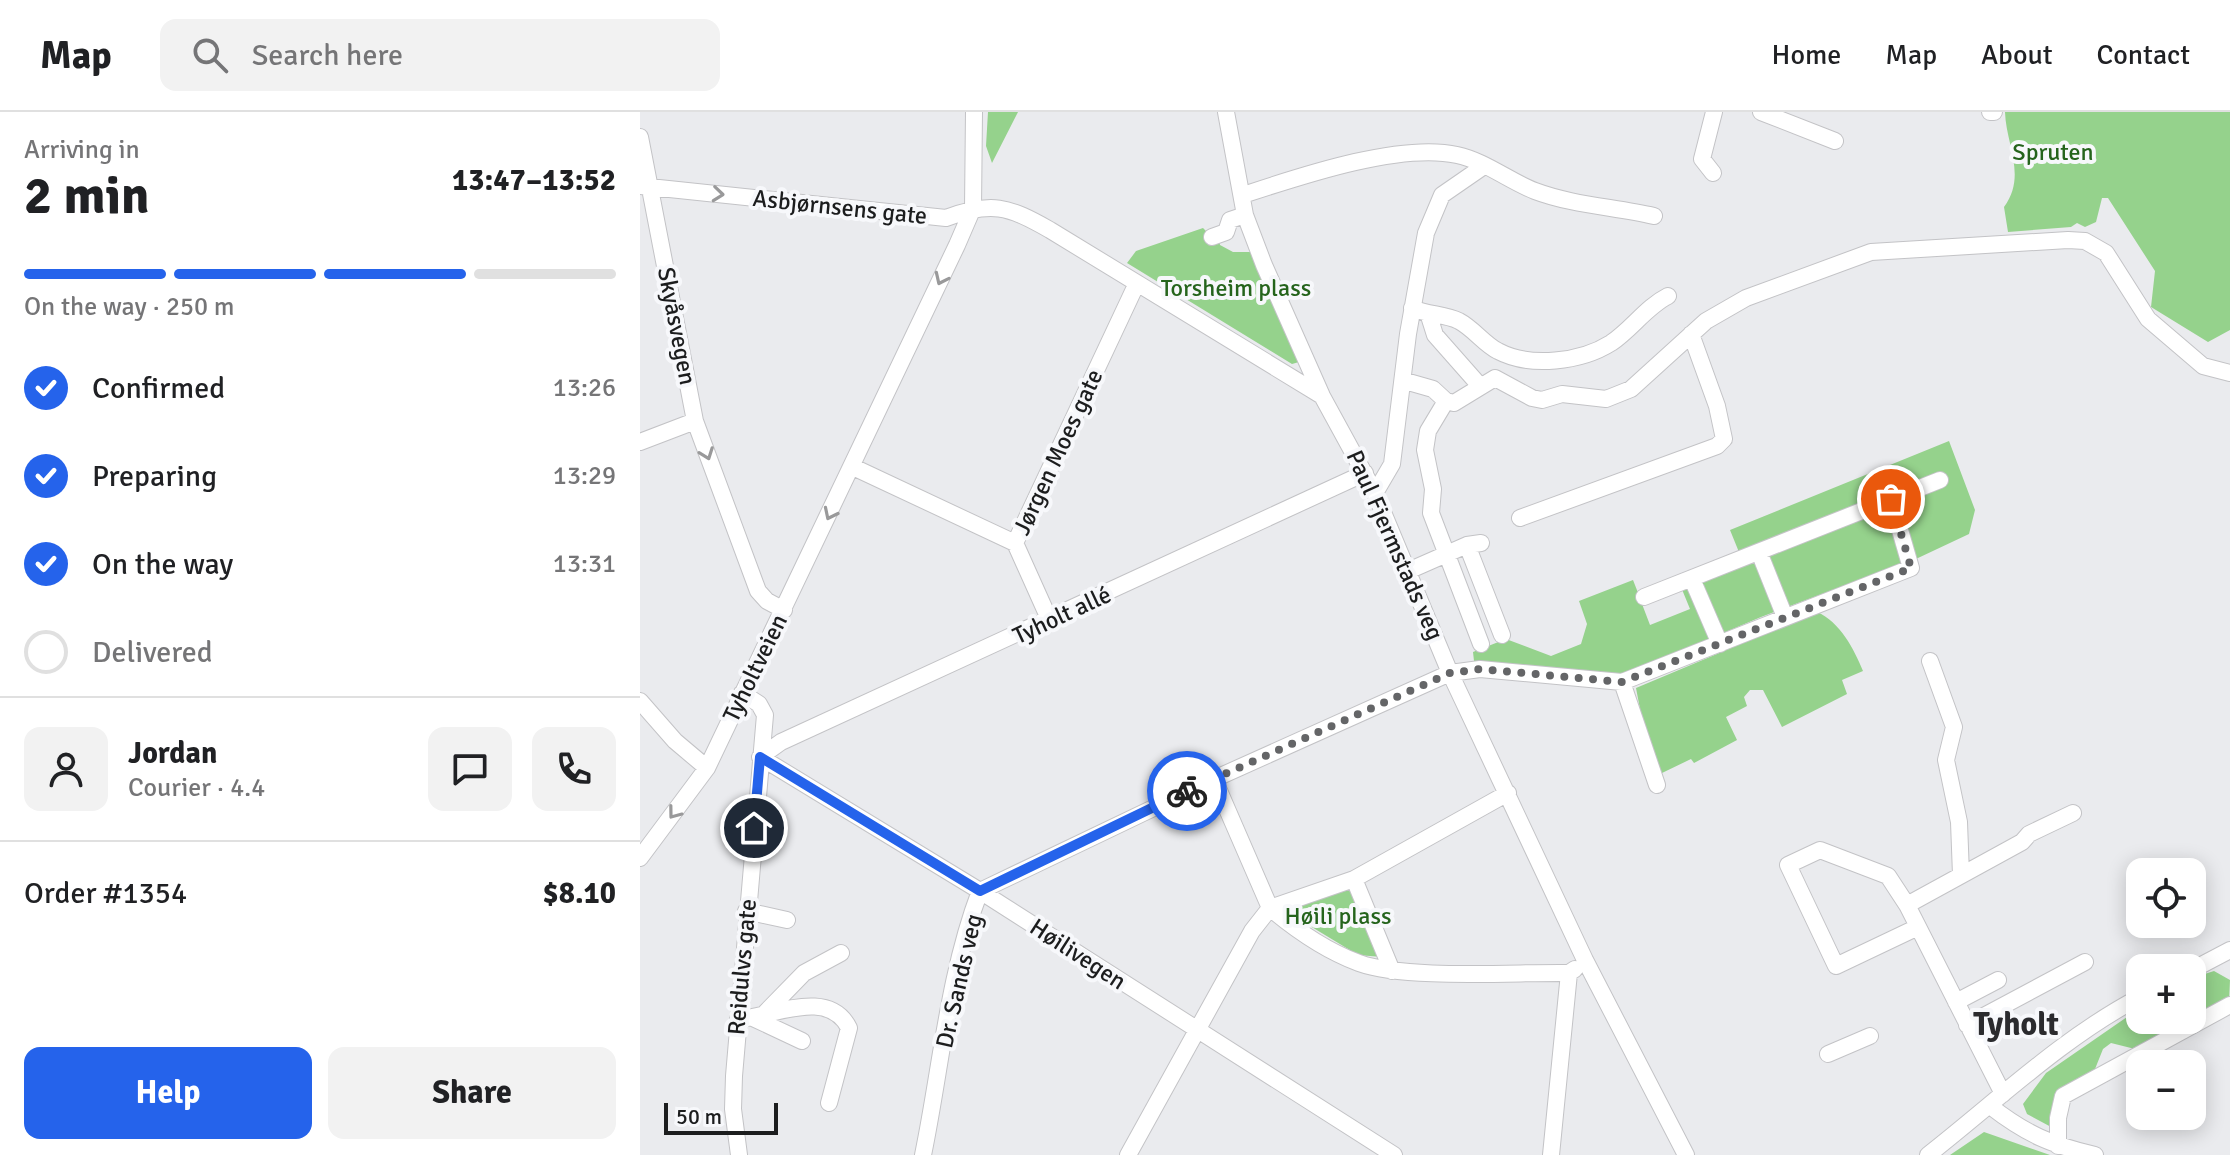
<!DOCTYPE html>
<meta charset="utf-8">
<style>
body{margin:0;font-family:Signika,sans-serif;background:#f2f2f2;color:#202124;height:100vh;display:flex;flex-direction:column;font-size:30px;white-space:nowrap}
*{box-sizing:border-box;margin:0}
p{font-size:26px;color:#757577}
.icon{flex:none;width:44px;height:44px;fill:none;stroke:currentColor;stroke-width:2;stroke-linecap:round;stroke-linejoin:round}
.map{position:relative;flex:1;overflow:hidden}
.panel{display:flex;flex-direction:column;background:#fff;width:640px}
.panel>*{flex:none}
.buttons{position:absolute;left:1486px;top:746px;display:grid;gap:16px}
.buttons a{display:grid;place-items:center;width:80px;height:80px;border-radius:16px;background:#fff;box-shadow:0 4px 20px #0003;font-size:40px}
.scale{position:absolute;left:24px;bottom:20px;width:114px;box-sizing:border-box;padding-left:8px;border:4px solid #1c1d1e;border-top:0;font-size:22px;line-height:28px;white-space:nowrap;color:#1c1d1e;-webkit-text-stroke:6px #f7f8fb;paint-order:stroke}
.pin{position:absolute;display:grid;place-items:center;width:68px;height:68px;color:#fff;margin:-34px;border:4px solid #fff;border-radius:50%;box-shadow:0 2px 8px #0007}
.courier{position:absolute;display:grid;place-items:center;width:80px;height:80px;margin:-40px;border:6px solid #2563eb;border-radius:50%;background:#fff;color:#222;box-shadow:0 2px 10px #0007}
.head em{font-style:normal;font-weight:700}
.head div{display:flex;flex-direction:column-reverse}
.head{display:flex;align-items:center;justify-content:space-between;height:136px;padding:0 24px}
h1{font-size:52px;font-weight:700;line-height:60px}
.bar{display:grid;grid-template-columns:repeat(4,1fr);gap:12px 8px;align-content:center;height:96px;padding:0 24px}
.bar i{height:10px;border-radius:6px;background:#e0e0e0}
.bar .selected{background:#2563eb}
.bar p{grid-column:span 4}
.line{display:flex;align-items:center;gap:20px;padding:0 24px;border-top:2px solid #e0e0e0}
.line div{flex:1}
.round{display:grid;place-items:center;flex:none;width:84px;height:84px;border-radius:16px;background:#f2f2f2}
ol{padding:0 24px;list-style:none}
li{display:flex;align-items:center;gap:24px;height:88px}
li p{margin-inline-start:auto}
li .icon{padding:8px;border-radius:50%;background:#2563eb;color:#fff;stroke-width:4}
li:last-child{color:#757577}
li i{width:44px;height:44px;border:4px solid #e0e0e0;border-radius:50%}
.action{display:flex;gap:16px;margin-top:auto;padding:16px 24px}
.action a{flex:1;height:92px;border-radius:16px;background:#2563eb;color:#fff;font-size:32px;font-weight:700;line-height:92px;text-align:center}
.action a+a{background:#f2f2f2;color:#202124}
header{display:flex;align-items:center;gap:48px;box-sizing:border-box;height:112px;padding:0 40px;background:#fff;border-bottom:2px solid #e0e0e0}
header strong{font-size:38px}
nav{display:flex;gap:44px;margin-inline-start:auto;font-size:28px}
.search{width:560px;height:72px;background:#f2f2f2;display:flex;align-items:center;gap:20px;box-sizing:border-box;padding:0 28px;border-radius:16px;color:#757577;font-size:30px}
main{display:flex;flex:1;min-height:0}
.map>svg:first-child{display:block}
.green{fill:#95d28c;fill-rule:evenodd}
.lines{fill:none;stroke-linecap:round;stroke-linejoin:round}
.minor-casing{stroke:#c3c3c6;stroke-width:18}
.minor{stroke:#fff;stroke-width:16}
.oneway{stroke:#99999a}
.done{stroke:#646567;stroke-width:8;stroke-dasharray:0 14.4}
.route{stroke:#2563eb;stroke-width:10}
.labels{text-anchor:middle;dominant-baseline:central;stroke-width:8;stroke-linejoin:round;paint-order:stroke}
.park-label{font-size:24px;fill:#25641c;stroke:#f7f8fb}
.street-label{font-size:24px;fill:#1c1d1e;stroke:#f7f8fb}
.district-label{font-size:32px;font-weight:bold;fill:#2b2b2e;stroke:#f7f8fb}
</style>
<header>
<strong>Map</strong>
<div class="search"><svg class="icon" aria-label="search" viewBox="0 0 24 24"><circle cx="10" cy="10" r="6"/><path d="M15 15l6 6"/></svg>Search here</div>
<nav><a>Home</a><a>Map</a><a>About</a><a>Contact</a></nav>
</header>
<main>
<section class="panel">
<div class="head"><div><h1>2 min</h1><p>Arriving in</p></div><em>13:47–13:52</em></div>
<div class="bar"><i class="selected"></i><i class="selected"></i><i class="selected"></i><i></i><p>On the way · 250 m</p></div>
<ol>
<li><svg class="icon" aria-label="check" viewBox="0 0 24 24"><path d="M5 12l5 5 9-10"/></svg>Confirmed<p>13:26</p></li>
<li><svg class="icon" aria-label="check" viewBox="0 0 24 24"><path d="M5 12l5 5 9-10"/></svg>Preparing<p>13:29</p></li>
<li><svg class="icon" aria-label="check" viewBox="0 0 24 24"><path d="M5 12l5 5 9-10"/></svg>On the way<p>13:31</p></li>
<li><i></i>Delivered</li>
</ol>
<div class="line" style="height:144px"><a class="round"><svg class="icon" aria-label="person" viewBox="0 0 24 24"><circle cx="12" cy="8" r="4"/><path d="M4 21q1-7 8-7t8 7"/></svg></a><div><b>Jordan</b><p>Courier · 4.4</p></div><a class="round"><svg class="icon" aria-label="chat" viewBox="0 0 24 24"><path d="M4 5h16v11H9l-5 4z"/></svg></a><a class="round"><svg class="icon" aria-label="phone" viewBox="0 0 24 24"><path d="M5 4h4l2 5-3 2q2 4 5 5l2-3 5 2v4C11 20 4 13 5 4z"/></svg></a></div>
<div class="line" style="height:104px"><div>Order #1354</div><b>$8.10</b></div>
<div class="action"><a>Help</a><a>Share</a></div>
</section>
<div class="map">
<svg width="1590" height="1043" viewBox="0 0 1590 1043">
<rect width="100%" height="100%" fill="#eaebee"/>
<path class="green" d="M348 0H378L352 51 346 34Z
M1365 0H1590V218L1568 230 1511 195 1515 159 1468 86H1462L1456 110 1445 115 1437 111 1431 115 1368 120 1364 95C1387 64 1366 33 1365 0Z
M563 116 572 125 578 123 580 133 593 140H619L666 248 652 252 487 151 496 139Z
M1309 329 1335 398 1329 422 1278 446 1121 505 984 563 834 549 833 540 866 527 911 544 941 532 947 512 939 489 993 468 1002 491 1103 450 1090 418ZM1041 475 1050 497 1010 513 1002 492Z
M1177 500C1200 510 1214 537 1223 559L1202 568 1207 582 1142 615 1123 578H1110L1104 585 1107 594 1086 605 1097 628 1054 651 1051 647 1022 661 1004 618 996 576Z
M709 775 742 845 718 843 647 800V797Z
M1574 859 1590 868 1589 890 1510 932 1495 937 1471 931 1463 937 1455 957 1417 985 1413 1016 1387 1002 1383 992 1406 961 1500 896V908H1552V866Z
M1344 1020 1410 1043H1310Z"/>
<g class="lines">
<defs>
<path id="minor" d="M586 0 605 103 624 153 682 284 735 381 810 561 945 848 1046 1043
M1121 0 1195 29
M1350 0H1354
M0 25 55 309 118 479 127 489 144 498
M1073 61 1062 47 1074 0
M0 74 306 106C351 89 368 94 410 118L682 284
M603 83C658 65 760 30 817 43 845 49 869 69 895 79 932 93 975 95 1014 104
M572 125 586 120 590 108 605 103
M772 196C788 203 805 202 819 209 834 217 844 232 858 239 890 256 941 250 971 231 992 217 1006 195 1028 184
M789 204 795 223 840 274
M765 269 793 277 806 289 788 319 785 338 793 377 791 401 841 532
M806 289 814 291 855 266 892 286 902 288 922 282 966 287 991 277 1066 209 1106 186 1231 140 1428 128 1445 129 1466 141 1508 207 1563 254 1590 261
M0 330 55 309
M213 355 375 431
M725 361 141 630 120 645 340 779 754 1043
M735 381 752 352 768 222 786 121 802 83 844 54
M880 406 1077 334 1084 327 1077 294 1051 222
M827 433 862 523
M1119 440 1145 505
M768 459 827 433 841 431
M1052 467 1080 532
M1004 485 1300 368
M410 509 375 431 497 171
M1290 549 1314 615 1306 648 1319 710 1321 763
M982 570 1017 673
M0 589 35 629 67 656
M0 746 67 656 317 133 333 96 334 0
M714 767 752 859
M1267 793 1382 730 1389 722 1433 701
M630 796C656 818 687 839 719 851 766 868 876 860 929 861
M630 796 714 767 868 681
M106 799 147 808
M1278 815 1196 854 1148 753 1180 738 1248 764 1267 793 1363 982
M1552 858 1590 838
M1316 890 1358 868
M125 901 164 861 201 841
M113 906 162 929
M98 907C130 906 188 874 209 916L189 991
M1327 913 1445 850
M1188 942 1230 924
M1350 994C1386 1022 1411 1033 1455 1043
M1418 1034V1006L1423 984 1590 893
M99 1043 93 997 94 964 125 603 119 592 102 581
M283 1043C301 956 308 863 340 779L574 667 810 561 840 557 982 570 1271 456 1251 387
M488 1043 612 819 630 796 574 667
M911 1043 929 861 935 857
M1288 1043C1357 989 1422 926 1500 885"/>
</defs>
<use href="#minor" class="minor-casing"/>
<use href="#minor" class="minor"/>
</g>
<defs><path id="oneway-chevron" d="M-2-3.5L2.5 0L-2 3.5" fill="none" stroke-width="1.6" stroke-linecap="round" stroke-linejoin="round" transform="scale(2)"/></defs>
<g class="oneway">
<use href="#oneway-chevron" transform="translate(78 82) rotate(6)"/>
<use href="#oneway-chevron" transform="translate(301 167) rotate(115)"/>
<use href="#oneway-chevron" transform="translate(67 342) rotate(70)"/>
<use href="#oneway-chevron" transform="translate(190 402) rotate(116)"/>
<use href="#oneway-chevron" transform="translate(34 701) rotate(127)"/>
</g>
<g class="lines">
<path class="done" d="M547 679 810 561 840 557 982 570 1271 456 1251 387"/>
<path class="route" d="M114 716 120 645 340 779 547 679"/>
</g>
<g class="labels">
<g class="park-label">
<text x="1413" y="40">Spruten</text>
<text x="596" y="176">Torsheim plass</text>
<text x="698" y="804">Høili plass</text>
</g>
<g class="street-label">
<text transform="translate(200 95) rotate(6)">Asbjørnsens gate</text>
<text transform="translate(37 214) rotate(79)">Skyåsvegen</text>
<text transform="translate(418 340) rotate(-65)">Jørgen Moes gate</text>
<text transform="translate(755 433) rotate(66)">Paul Fjermstads veg</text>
<text transform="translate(422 503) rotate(-25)">Tyholt allé</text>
<text transform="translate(115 556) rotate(-64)">Tyholtveien</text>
<text transform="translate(438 842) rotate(33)">Høilivegen</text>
<text transform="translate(102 855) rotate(-85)">Reidulvs gate</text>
<text transform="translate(319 869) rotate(-77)">Dr. Sands veg</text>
</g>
<g class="district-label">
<text x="1376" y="912">Tyholt</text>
</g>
</g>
</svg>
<div class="buttons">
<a><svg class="icon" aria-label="locate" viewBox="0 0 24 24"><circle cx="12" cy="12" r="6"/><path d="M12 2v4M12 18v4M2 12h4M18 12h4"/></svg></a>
<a>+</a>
<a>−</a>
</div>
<div class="scale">50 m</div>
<div class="pin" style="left:1251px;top:387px;background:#ea580c"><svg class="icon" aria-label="bag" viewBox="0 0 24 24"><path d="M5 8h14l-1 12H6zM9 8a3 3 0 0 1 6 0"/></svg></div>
<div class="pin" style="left:114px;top:716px;background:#1f2937"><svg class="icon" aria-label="home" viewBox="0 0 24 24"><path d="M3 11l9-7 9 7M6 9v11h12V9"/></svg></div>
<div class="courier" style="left:547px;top:679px"><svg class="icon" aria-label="bike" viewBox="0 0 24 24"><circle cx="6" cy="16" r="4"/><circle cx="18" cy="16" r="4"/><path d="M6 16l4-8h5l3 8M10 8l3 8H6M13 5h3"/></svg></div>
</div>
</main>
